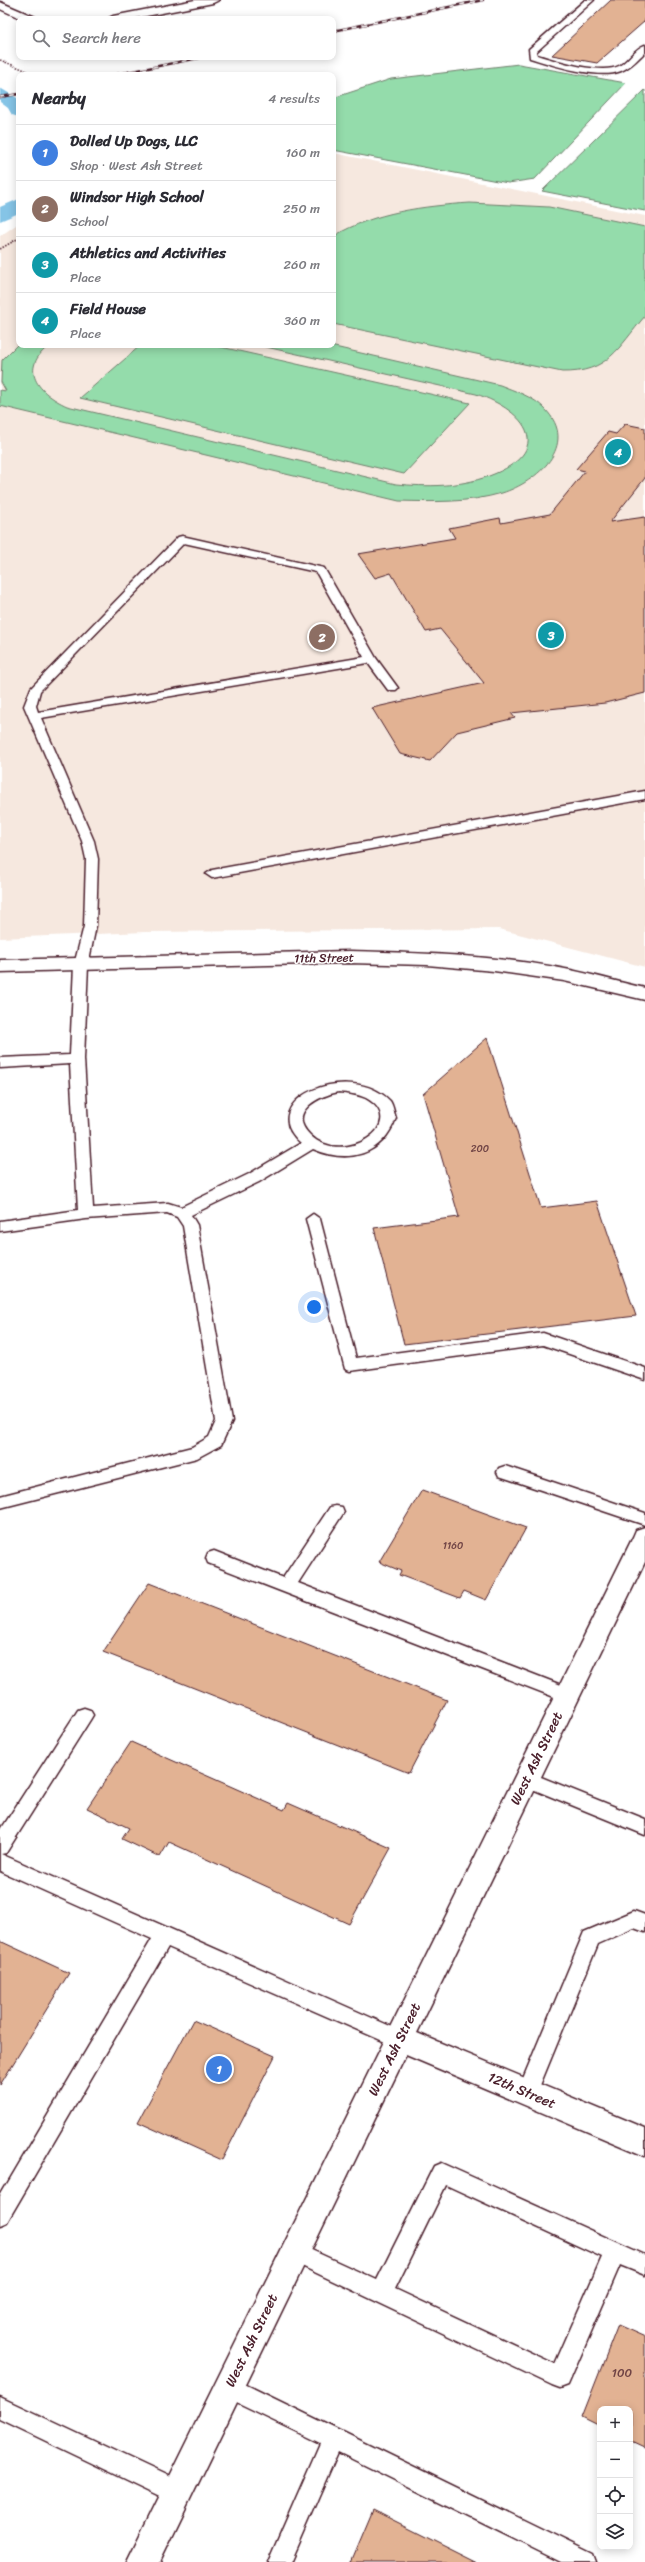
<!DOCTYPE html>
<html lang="en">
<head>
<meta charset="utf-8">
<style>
	:root { --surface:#fff; --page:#f2f2f3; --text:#2b2b33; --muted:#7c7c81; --line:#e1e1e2; --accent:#2563eb }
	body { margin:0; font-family:Sriracha,sans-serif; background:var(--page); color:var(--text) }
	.controls { position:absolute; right:12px; bottom:12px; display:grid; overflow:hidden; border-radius:8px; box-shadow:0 2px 10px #0003 }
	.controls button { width:36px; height:36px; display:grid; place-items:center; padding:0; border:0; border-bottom:1px solid var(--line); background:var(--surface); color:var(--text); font:20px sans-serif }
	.you { position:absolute; left:314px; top:1307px; width:14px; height:14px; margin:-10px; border:3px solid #fff; border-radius:50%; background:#1a73e8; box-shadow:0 0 0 6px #1a73e833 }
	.badge { display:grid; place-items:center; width:26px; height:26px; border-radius:50%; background:var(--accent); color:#fff; font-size:13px; font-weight:700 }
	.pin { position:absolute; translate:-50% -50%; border:2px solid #fff; box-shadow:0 1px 4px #0006 }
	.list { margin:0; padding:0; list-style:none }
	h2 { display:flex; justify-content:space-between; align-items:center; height:52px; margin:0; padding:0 16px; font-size:17px }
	h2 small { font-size:13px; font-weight:400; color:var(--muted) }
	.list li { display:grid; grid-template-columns:26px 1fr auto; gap:12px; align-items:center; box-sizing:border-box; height:56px; padding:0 16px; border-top:1px solid var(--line) }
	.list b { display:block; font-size:15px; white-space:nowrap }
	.list p { margin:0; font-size:13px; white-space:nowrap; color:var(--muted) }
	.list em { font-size:13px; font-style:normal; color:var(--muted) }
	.icon { flex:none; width:22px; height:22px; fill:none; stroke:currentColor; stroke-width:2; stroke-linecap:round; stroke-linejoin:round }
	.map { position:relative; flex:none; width:645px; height:2562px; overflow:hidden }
	.search { position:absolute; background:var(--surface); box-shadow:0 2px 10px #0003; left:16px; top:16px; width:320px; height:44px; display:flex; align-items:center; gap:10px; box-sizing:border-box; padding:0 14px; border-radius:8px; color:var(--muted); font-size:15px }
	.panel { position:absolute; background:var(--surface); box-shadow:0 2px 10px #0003; left:16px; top:72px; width:320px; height:276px; border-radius:8px }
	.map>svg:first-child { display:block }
	.built { fill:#f6e8df }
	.green { fill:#94dcab; stroke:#6f7e6b }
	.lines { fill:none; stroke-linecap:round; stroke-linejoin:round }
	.canal { fill:#85c4e6; fill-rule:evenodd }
	.building { fill:#e2b293; stroke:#4a1f2b }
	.service-casing { stroke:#4a1f2b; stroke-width:3 }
	.minor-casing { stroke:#4a1f2b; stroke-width:3 }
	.tertiary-casing { stroke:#4a1f2b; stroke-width:3 }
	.path { stroke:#4a1f2b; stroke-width:1.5; stroke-dasharray:1.5 1.5; stroke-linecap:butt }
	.service { fill:#fff; fill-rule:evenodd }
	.minor { fill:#fff; fill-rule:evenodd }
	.tertiary { fill:#fff; fill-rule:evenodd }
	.rail-casing { stroke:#4a1f2b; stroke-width:2.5 }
	.rail { stroke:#fff; stroke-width:1.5; stroke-dasharray:5; stroke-linecap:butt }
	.labels { text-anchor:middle; stroke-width:3; stroke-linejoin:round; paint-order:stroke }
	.number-label { font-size:10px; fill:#704445 }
	.street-label { font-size:12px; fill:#4a1f2b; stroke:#fff }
	.near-number-label { font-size:12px; fill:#704445 }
	.near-street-label { font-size:14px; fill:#4a1f2b; stroke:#fff }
</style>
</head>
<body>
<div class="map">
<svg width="645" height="2562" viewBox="0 0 645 2562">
	<rect width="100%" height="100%" fill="#fff"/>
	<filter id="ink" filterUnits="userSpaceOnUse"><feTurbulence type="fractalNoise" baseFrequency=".025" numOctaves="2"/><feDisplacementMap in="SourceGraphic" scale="8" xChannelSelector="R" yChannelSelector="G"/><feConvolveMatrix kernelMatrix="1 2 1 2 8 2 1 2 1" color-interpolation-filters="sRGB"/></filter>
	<g filter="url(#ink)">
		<!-- built -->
		<polygon class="built" points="333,153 645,216 645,967 499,929 145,932 0,938 0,236 19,223 19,345 333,345"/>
		<!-- green -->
		<g class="green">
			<polygon points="519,64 626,83 535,179 508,183 333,150 333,98 391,79"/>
			<polygon points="645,90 645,211 542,191"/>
			<path d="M 470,203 L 549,207 L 645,227 L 645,316 C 618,348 608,373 562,372 L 333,324 L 334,236 C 374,212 424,206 470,203 Z"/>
			<path d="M 19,343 L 19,345 L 50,345 C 18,369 38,393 67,406 L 396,484 C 427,487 459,487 489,476 C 556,451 527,411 476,394 L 257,345 L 326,345 L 500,385 C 515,391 534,397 545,409 C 580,445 537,482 502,493 C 468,503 434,502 399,501 L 0,406 L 0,390 L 6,391 L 1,382 L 2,360 Z"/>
			<polygon points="141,345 212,345 470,403 404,474 80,398"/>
		</g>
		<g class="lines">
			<!-- canal -->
			<g class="canal">
				<polygon points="0,88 19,99 19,117 12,115 8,108 0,102"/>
				<polygon points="19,199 19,213 0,221 0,207"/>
			</g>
		</g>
		<!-- building -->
		<g class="building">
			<polygon points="611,0 645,0 645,21 597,63 552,55"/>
			<polygon points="625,424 645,428 645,478 610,522 645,517 645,693 605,703 511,713 515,718 457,732 430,761 400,754 372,708 484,683 440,629 426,632 391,573 375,578 358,554 455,538 449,528 500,518 501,523 550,514 585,471 576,469 608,432 616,434"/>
			<polygon points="487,1038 541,1208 597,1201 636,1316 404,1344 374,1228 459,1217 423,1094"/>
			<polygon points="422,1490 526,1528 486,1600 464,1591 460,1598 399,1575 401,1571 379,1562"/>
			<polygon points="149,1583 447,1700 409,1773 103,1652"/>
			<polygon points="131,1742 284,1810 288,1803 391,1848 349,1924 169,1842 160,1857 122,1839 129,1828 87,1808"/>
			<polygon points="0,1941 69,1973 0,2085"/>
			<polygon points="193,2020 275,2056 222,2160 138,2122"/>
			<polygon points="618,2325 645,2337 645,2447 630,2440 630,2409 600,2409 600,2426 582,2417"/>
			<polygon points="373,2510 477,2562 351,2562"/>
		</g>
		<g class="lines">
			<defs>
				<g id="service">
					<path d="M 585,0 L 594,0 L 536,52 L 537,55 C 555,61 602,75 619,66 C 628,61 635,48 645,45 L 645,52 C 638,59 631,67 621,71 C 599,80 552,65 530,58 L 529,49 Z"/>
					<path d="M 182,536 L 324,568 L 376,658 L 398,688 L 396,690 L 388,690 L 368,663 L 41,718 L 94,841 L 98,859 L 96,926 L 88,965 L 84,1059 L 93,1208 L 168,1203 L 181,1207 L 249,1174 L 301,1143 C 252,1101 350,1059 390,1101 C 393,1105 394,1113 396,1118 C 382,1156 348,1164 313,1149 L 259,1182 L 191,1215 L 197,1225 L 232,1421 L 221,1445 L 197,1458 L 0,1508 L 0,1496 L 192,1447 L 209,1437 L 216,1421 L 183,1226 L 177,1217 L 167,1213 L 86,1219 L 0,1231 L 0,1221 L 78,1210 L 70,1064 L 0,1068 L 0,1058 L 70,1055 L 74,965 L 84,926 L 86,859 L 82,841 L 24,706 L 31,688 L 178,537 ZM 184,543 L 316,572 L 364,657 L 38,712 L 36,706 L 40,691 ZM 339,1092 C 347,1093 358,1094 366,1098 C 412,1124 343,1168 310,1135 C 286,1112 320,1095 339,1092 Z"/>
					<polygon points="645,791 645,799 212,878 206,874 212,870"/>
					<polygon points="313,1214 320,1219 356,1358 543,1333 645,1368 645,1380 543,1345 350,1371 345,1369 306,1219"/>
					<polygon points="505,1466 645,1513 645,1525 499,1476 497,1472 499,1468"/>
					<polygon points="336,1506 342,1507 344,1512 298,1583 574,1690 577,1695 574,1700 568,1702 562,1700 208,1563 206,1558 208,1553 214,1551 283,1578 330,1507"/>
					<polygon points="84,1708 90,1710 93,1715 90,1720 6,1853 1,1854 406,2033 409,2039 406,2045 399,2048 168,1947 7,2222 0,2225 0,2196 152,1939 0,1871 0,1831 78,1710"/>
					<polygon points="526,1771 645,1819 645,1835 520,1784 517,1779 520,1774"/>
					<polygon points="634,1911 645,1915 645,1932 634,1928 598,1944 534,2100 527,2102 520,2100 517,2093 584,1932"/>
					<path d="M 441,2163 L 645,2255 L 645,2275 L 620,2265 L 568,2385 L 560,2388 L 552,2385 L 287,2259 L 284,2252 L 287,2245 L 294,2242 L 377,2280 L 434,2166 ZM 446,2185 L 602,2257 L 555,2364 L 395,2289 Z"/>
					<polygon points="228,2376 593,2554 596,2562 561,2562 338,2452 290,2562 268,2562 320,2443 220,2395 217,2387 220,2379"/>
					<polygon points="0,2397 185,2484 188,2492 185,2500 177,2503 169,2500 0,2419"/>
				</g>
				<g id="minor">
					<polygon points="195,0 219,0 213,3 131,19 107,19 113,16"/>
					<polygon points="0,2 35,17 37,19 22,19 0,9"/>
					<polygon points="645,1527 645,1562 417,2033 645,2128 645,2156 406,2055 160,2562 127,2562 633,1537 636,1530"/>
				</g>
				<path id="tertiary" d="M 349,951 C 421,953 494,955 565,969 C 592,974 618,982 645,988 L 645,1000 L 564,981 L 494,971 L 427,965 L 349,963 L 0,972 L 0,960 Z"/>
			</defs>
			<!-- service casing -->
			<use href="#service" class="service-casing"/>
			<!-- minor casing -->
			<use href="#minor" class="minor-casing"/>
			<!-- tertiary casing -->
			<use href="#tertiary" class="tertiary-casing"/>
			<!-- path -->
			<g class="path">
				<polyline points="0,60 25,70 30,75"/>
				<polyline points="0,249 19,238"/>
			</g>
			<!-- service -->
			<use href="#service" class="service"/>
			<!-- minor -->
			<use href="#minor" class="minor"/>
			<!-- tertiary -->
			<use href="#tertiary" class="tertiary"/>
			<defs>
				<g id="rail">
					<polyline points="333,31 483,0"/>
					<polyline points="113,75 204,57"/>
					<polyline points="0,97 19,94"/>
				</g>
			</defs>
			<!-- rail casing -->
			<use href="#rail" class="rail-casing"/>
			<!-- rail -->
			<use href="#rail" class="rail"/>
		</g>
	</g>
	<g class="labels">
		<!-- number labels -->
		<g class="number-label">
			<text x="480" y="1152">200</text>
			<text x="453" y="1549">1160</text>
		</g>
		<!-- street labels -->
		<g class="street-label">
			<text transform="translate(324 958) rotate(-1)" y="4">11th Street</text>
		</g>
		<!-- near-number labels -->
		<g class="near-number-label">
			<text x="622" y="2377">100</text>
		</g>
		<!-- near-street labels -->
		<g class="near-street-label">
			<text transform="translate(536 1758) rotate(-64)" y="5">West Ash Street</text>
			<text transform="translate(394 2049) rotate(-64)" y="5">West Ash Street</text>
			<text transform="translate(522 2090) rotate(23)" y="5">12th Street</text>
			<text transform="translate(251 2340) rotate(-64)" y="5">West Ash Street</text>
		</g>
	</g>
</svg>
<div class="controls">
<button>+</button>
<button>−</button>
<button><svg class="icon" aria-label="locate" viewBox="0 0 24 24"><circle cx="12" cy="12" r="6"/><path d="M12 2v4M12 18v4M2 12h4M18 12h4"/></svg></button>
<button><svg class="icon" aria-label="layers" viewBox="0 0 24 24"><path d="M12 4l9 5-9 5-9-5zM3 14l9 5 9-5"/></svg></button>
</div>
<div class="you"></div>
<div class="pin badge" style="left:219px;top:2069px;background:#3f7fe0">1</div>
<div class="pin badge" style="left:322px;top:637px;background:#8d6e63">2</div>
<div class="pin badge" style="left:551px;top:635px;background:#0f9aa8">3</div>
<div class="pin badge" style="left:618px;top:452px;background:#0f9aa8">4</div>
<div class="search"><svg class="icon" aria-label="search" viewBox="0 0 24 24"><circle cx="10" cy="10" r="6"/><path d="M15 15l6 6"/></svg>Search here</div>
<section class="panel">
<h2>Nearby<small>4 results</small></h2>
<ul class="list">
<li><span class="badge" style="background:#3f7fe0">1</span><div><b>Dolled Up Dogs, LLC</b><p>Shop · West Ash Street</p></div><em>160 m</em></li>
<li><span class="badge" style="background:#8d6e63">2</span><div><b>Windsor High School</b><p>School</p></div><em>250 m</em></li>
<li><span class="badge" style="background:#0f9aa8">3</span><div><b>Athletics and Activities</b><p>Place</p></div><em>260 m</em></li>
<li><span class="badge" style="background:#0f9aa8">4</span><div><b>Field House</b><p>Place</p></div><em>360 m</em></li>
</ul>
</section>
</div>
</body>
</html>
